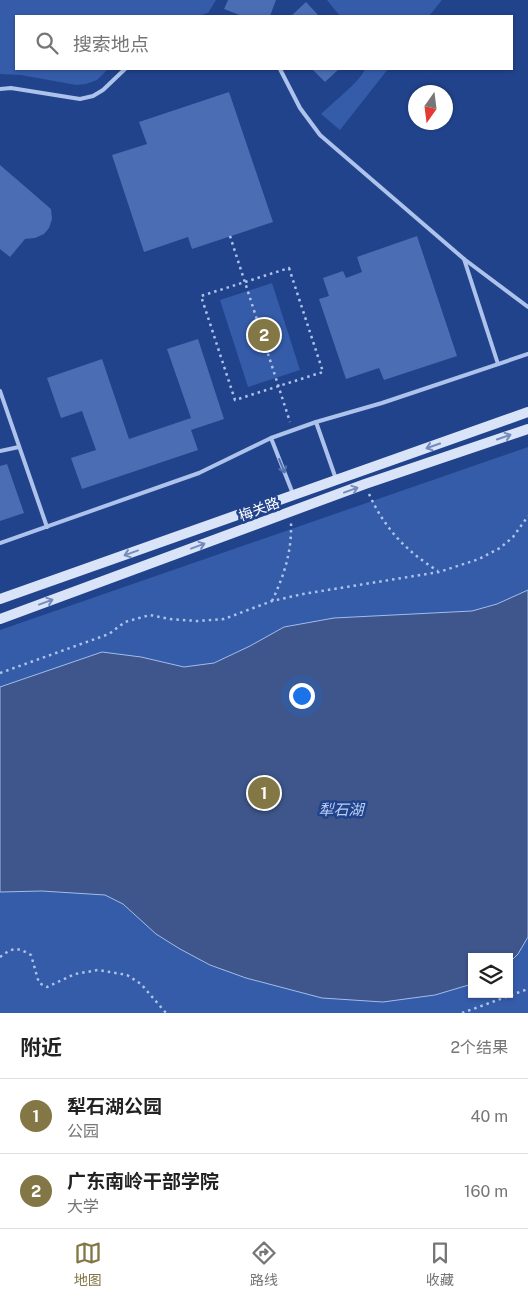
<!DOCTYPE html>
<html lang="zh">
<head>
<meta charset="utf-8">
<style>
	:root { --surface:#fff; --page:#f6f6f6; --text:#222; --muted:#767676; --line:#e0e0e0; --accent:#827745 }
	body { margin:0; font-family:"Public Sans","Noto Sans SC",sans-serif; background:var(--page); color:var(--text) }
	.controls { position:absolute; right:15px; bottom:15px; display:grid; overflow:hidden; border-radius:0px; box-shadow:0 1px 4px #0004 }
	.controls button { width:45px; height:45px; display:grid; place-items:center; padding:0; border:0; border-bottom:1px solid var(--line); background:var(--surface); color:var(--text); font:25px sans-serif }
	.compass { position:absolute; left:408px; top:85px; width:45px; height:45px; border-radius:50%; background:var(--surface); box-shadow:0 1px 4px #0004; rotate:194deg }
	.you { position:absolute; left:301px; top:695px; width:18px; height:18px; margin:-12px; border:4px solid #fff; border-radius:50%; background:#1a73e8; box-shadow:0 0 0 8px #1a73e833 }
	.badge { display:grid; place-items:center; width:32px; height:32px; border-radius:50%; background:var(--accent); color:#fff; font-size:16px; font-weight:700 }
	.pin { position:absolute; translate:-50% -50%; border:2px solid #fff; box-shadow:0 1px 5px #0006 }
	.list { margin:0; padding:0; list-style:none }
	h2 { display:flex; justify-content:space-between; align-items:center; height:65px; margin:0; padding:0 20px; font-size:21px }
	h2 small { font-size:16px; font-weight:400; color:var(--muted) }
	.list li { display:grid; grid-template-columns:32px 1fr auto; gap:15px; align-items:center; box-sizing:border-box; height:75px; padding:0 20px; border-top:1px solid var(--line) }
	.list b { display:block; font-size:19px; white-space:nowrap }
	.list p { margin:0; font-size:16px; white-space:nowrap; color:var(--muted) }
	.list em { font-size:16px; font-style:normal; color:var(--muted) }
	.icon { flex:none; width:28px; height:28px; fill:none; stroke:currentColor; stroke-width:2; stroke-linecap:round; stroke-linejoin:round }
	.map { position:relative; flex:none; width:528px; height:1013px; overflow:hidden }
	.search { position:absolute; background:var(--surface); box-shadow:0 1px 4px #0004; left:15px; right:15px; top:15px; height:55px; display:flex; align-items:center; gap:12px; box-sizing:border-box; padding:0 18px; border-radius:0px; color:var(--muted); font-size:19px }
	.sheet { height:215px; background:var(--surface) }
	nav { display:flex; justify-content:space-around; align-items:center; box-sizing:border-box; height:70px; border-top:1px solid var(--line); background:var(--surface); font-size:14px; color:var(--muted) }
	nav a { display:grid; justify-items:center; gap:2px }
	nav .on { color:var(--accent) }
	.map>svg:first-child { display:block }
	.green { fill:#355ca9; fill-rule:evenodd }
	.water { fill:#3e568b; stroke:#a2bcec }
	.building { fill:#4a6db3 }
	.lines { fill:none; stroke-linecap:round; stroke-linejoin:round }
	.path { stroke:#aec3eb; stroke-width:2.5; stroke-dasharray:2.5 4; stroke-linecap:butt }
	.lane { stroke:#aec3eb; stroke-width:4 }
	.secondary { stroke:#dae4f9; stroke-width:10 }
	.oneway { stroke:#748bbc }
	.oneway2 { stroke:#5270ad }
	.labels { text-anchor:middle; stroke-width:5; stroke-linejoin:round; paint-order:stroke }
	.street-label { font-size:14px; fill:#fff; stroke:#21438b }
	.water-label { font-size:15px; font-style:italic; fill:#bacdf2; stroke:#21438b }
</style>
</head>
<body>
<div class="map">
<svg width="528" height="1013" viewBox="0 0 528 1013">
	<rect width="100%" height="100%" fill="#21438b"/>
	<!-- green -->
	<g class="green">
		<polygon points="0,0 216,0 208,13 198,16 16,16 16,69 108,69 97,80 86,84 76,85 21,75 0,74"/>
		<polygon points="327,0 442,0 429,16 340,16"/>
		<path d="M 365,69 L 388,69 L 340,130 L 321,114 C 331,104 361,81 365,69 Z"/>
		<polygon points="272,283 300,370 248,387 220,300"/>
		<path d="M 528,447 L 528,1013 L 0,1013 L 0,630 ZM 472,957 L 509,957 L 509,994 L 472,994 Z"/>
	</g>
	<!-- water -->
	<polygon class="water" points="528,590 528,937 518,954 509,963 509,957 472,957 472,984 435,995 383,1002 322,998 246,978 210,965 180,949 156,934 123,904 105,895 42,891 0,892 0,687 102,652 141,657 184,667 214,663 250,646 284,627 334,618 472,611 497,604"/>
	<!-- building -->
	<g class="building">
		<polygon points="228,0 276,0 270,16 242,16 224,9"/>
		<polygon points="306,2 319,16 291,16"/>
		<polygon points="312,69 339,69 325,82"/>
		<polygon points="229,92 273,222 192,249 188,237 144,252 112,155 147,144 139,122"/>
		<polygon points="0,165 51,209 52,219 49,228 44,234 35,238 25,239 10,257 0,249"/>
		<polygon points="417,236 457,356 384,380 379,368 346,379 319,299 329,296 323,278 343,271 346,278 362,272 357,257"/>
		<polygon points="198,339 224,419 191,430 198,450 82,489 71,458 96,450 82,411 61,418 47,378 102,359 129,439 191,418 167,349"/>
		<polygon points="7,464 24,513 0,521 0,466"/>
	</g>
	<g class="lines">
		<!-- path -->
		<g class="path">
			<polyline points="230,236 290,422"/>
			<polygon points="289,268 323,372 235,400 201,296"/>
			<path d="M 369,494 C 385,529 406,551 438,571"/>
			<path d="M 272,601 C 284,576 292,551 291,523"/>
			<polyline points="0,673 109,634 125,622 150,615 170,619 197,621 224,619 272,601 303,594 439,572 479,559 500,548 513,537 528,516"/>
			<path d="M 0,957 C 13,947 17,947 31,955 L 39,983 L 47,987 L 75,974 L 98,970 L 127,975 L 141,984 L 166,1013"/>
			<polyline points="462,1013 528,989"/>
		</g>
		<!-- lane -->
		<g class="lane">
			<polyline points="280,69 300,108 320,135 464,259 528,307"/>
			<polyline points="0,89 11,88 80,99 93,96 103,90 125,69"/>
			<polyline points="464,259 498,364"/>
			<polyline points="0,391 47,527"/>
			<polyline points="316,422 336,479"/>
			<polyline points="271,438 293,494"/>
			<polyline points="0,451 19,447"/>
			<polyline points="0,543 199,473 271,438 316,422 382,403 528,354"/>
		</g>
		<!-- secondary -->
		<g class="secondary">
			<polyline points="0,599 528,412"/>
			<polyline points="0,619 365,484 528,429"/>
		</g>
	</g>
	<!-- one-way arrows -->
	<defs><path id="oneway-shaft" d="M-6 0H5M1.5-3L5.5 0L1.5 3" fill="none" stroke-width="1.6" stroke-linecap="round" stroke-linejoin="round" transform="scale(1.25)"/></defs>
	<g class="oneway">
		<use href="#oneway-shaft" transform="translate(504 437) rotate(-19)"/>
		<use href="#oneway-shaft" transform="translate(433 446) rotate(161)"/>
		<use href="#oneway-shaft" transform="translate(351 490) rotate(-20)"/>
		<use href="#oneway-shaft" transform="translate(198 546) rotate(-20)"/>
		<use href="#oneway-shaft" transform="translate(131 553) rotate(160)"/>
		<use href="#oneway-shaft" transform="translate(46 602) rotate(-20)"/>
	</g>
	<use class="oneway2" href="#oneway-shaft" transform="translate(282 466) rotate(68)"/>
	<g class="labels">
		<!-- street labels -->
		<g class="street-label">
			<text transform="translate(259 509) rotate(-20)" y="5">梅关路</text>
		</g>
		<!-- water labels -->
		<g class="water-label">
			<text x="341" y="815">犁石湖</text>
		</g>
	</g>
</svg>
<div class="controls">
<button><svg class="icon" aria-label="layers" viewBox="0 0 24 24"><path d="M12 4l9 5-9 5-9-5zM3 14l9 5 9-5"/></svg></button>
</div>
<svg class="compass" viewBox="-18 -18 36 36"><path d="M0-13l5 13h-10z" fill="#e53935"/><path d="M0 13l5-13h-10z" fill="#767676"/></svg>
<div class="you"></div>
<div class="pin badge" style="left:264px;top:793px">1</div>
<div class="pin badge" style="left:264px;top:335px">2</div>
<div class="search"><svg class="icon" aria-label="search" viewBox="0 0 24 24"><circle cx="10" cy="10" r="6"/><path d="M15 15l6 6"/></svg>搜索地点</div>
</div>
<section class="sheet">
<h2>附近<small>2个结果</small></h2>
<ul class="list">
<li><span class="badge">1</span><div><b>犁石湖公园</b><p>公园</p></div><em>40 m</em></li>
<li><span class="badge">2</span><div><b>广东南岭干部学院</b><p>大学</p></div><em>160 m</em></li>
</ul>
</section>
<nav>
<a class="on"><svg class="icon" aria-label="map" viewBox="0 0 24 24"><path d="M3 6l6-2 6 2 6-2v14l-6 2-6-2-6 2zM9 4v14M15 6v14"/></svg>地图</a>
<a><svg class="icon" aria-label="directions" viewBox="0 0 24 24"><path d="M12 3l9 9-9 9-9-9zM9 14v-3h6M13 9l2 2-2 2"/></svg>路线</a>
<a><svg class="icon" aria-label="saved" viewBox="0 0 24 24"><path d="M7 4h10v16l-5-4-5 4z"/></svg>收藏</a>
</nav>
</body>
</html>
